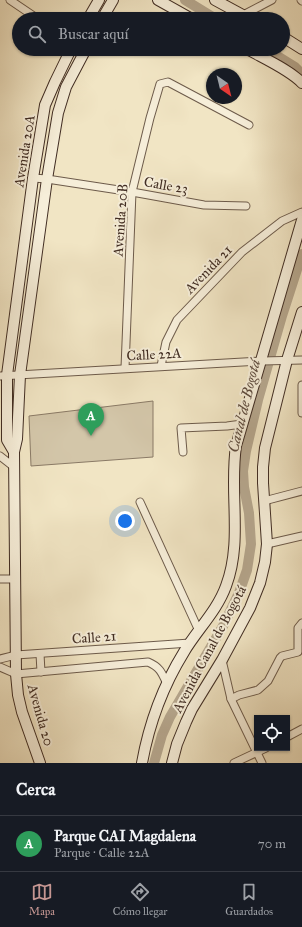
<!DOCTYPE html>
<html lang="es">
<head>
<meta charset="utf-8">
<style>
	:root { --surface:#171b24; --page:#242831; --text:#f1f3f6; --muted:#9ea1a6; --line:#363941; --accent:#c59692 }
	body { margin:0; font-family:"IM FELL Great Primer",serif; background:var(--page); color:var(--text) }
	.controls { position:absolute; right:12px; bottom:12px; display:grid; overflow:hidden; border-radius:0px; box-shadow:0 1px 3px #0004 }
	.controls button { width:36px; height:36px; display:grid; place-items:center; padding:0; border:0; border-bottom:1px solid var(--line); background:var(--surface); color:var(--text); font:20px sans-serif }
	.compass { position:absolute; left:206px; top:68px; width:36px; height:36px; border-radius:50%; background:var(--surface); box-shadow:0 1px 3px #0004; rotate:145deg }
	.you { position:absolute; left:125px; top:521px; width:14px; height:14px; margin:-10px; border:3px solid #fff; border-radius:50%; background:#1a73e8; box-shadow:0 0 0 6px #1a73e833 }
	.badge { display:grid; place-items:center; width:26px; height:26px; border-radius:50%; background:var(--accent); color:#fff; font-size:13px; font-weight:700 }
	.pin { position:absolute; translate:-50% -33px; filter:drop-shadow(0 1px 2px #0008) }
	.pin::after { content:''; position:absolute; top:21px; width:14px; height:12px; background:inherit; clip-path:polygon(0 0,100% 0,50% 100%) }
	.list { margin:0; padding:0; list-style:none }
	h2 { display:flex; justify-content:space-between; align-items:center; height:52px; margin:0; padding:0 16px; font-size:17px }
	h2 small { font-size:13px; font-weight:400; color:var(--muted) }
	.list li { display:grid; grid-template-columns:26px 1fr auto; gap:12px; align-items:center; box-sizing:border-box; height:56px; padding:0 16px; border-top:1px solid var(--line) }
	.list b { display:block; font-size:15px; white-space:nowrap }
	.list p { margin:0; font-size:13px; white-space:nowrap; color:var(--muted) }
	.list em { font-size:13px; font-style:normal; color:var(--muted) }
	.icon { flex:none; width:22px; height:22px; fill:none; stroke:currentColor; stroke-width:2; stroke-linecap:round; stroke-linejoin:round }
	.map { position:relative; flex:none; width:302px; height:763px; overflow:hidden }
	.search { position:absolute; background:var(--surface); box-shadow:0 1px 3px #0004; left:12px; right:12px; top:12px; height:44px; display:flex; align-items:center; gap:10px; box-sizing:border-box; padding:0 14px; border-radius:22px; color:var(--muted); font-size:15px }
	.sheet { height:108px; background:var(--surface) }
	nav { display:flex; justify-content:space-around; align-items:center; box-sizing:border-box; height:56px; border-top:1px solid var(--line); background:var(--surface); font-size:11px; color:var(--muted) }
	nav a { display:grid; justify-items:center; gap:2px }
	nav .on { color:var(--accent) }
	.map>svg:first-child { display:block }
	.green { fill:#d3c6a9; stroke:#8a7a66 }
	.lines { fill:none; stroke-linecap:round; stroke-linejoin:round }
	.canal { stroke:#b5a68d; stroke-width:10 }
	.minor-casing { stroke:#6d5b4b; stroke-width:9 }
	.secondary-casing { stroke:#412d23; stroke-width:12 }
	.minor { stroke:#f6eed9; stroke-width:7 }
	.secondary { stroke:#f6eed9; stroke-width:10 }
	.labels { text-anchor:middle; stroke-width:4; stroke-linejoin:round; paint-order:stroke }
	.street-label { font-size:14px; fill:#412d23; stroke:#f6eed9 }
	.water-label { font-size:15px; font-style:italic; fill:#5e4b3e; stroke:#f6eed9 }
</style>
</head>
<body>
<div class="map">
<svg width="302" height="763" viewBox="0 0 302 763">
	<rect width="100%" height="100%" fill="#f1e5c4"/>
	<filter id="stains"><feTurbulence type="fractalNoise" baseFrequency=".005" numOctaves="4"/><feColorMatrix values="0 0 0 0 .2 0 0 0 0 .09 0 0 0 0 .02 0 0 0 .5 -.17"/></filter>
	<radialGradient id="worn" r=".72"><stop offset=".6" stop-color="#630" stop-opacity="0"/><stop offset="1" stop-color="#630" stop-opacity=".3"/></radialGradient>
	<!-- green -->
	<polygon class="green" points="153,401 153,457 31,466 29,416"/>
	<g class="lines">
		<!-- canal -->
		<g class="canal">
			<polyline points="185,0 216,19"/>
			<polyline points="266,49 295,67 302,74"/>
			<polyline points="154,763 162,735 170,717 223,626 239,593 247,570 251,544 249,513 244,487 243,471 246,451 258,400 282,316 302,254"/>
		</g>
		<defs>
			<g id="minor">
				<polyline points="10,0 38,19"/>
				<polyline points="301,0 302,1"/>
				<polyline points="243,15 272,0"/>
				<polyline points="33,178 47,179 132,192 204,205 246,206"/>
				<polyline points="161,366 166,342 177,320 242,252 282,221 302,212"/>
				<polyline points="125,368 132,192 150,118 160,84 168,82 249,125"/>
				<polyline points="0,376 262,361 302,360"/>
				<polyline points="302,385 302,413"/>
				<polyline points="183,452 181,428 227,426 242,424"/>
				<polyline points="0,456 14,467"/>
				<polyline points="264,501 302,491"/>
				<polyline points="140,502 199,631"/>
				<polyline points="267,544 302,536"/>
				<polyline points="0,579 15,579"/>
				<polyline points="40,654 41,672"/>
				<polyline points="0,659 16,655 190,643"/>
				<polyline points="222,660 231,699 262,763"/>
				<path d="M 0,667 L 16,674 L 148,662 C 160,667 162,673 167,684"/>
				<polyline points="231,699 239,695 258,690 268,681 280,658 282,656 298,652 298,628 302,623"/>
				<polyline points="287,737 302,729"/>
				<polyline points="234,763 266,748"/>
			</g>
			<g id="secondary">
				<polyline points="158,0 192,19"/>
				<polyline points="215,0 250,19"/>
				<polyline points="88,19 99,0"/>
				<polyline points="102,19 113,0"/>
				<polyline points="283,37 302,49"/>
				<path d="M 247,49 C 263,58 290,70 302,83"/>
				<polyline points="14,452 7,440 7,375 33,178 45,105 55,82 71,49"/>
				<polyline points="40,763 22,712 18,695 16,674 14,452 17,439 20,375 47,179 58,113 66,87 86,49"/>
				<path d="M 142,763 C 149,724 163,686 184,652 C 197,630 217,611 226,586 C 243,541 229,493 236,446 L 302,220"/>
				<polyline points="172,763 177,744 186,722 192,709 222,660 250,608 260,583 265,562 267,544 263,483 263,467 265,448 287,360 302,312"/>
			</g>
		</defs>
		<!-- minor casing -->
		<use href="#minor" class="minor-casing"/>
		<!-- secondary casing -->
		<use href="#secondary" class="secondary-casing"/>
		<!-- minor -->
		<use href="#minor" class="minor"/>
		<!-- secondary -->
		<use href="#secondary" class="secondary"/>
	</g>
	<g class="labels">
		<!-- street labels -->
		<g class="street-label">
			<text transform="translate(24 151) rotate(-81)" y="5">Avenida 20A</text>
			<text transform="translate(166 185) rotate(10)" y="5">Calle 23</text>
			<text transform="translate(120 220) rotate(-86)" y="5">Avenida 20B</text>
			<text transform="translate(208 269) rotate(-46)" y="5">Avenida 21</text>
			<text transform="translate(154 354) rotate(-3)" y="5">Calle 22A</text>
			<text transform="translate(94 637) rotate(-4)" y="5">Calle 21</text>
			<text transform="translate(209 649) rotate(-62)" y="5">Avenida Canal de Bogotá</text>
			<text transform="translate(41 715) rotate(74)" y="5">Avenida 20</text>
		</g>
		<!-- water labels -->
		<g class="water-label">
			<text transform="translate(244 406) rotate(-76)" y="5">Canal de Bogotá</text>
		</g>
	</g>
	<rect width="100%" height="100%" filter="url(#stains)"/>
	<rect width="100%" height="100%" fill="url(#worn)"/>
</svg>
<div class="controls">
<button><svg class="icon" aria-label="locate" viewBox="0 0 24 24"><circle cx="12" cy="12" r="6"/><path d="M12 2v4M12 18v4M2 12h4M18 12h4"/></svg></button>
</div>
<svg class="compass" viewBox="-18 -18 36 36"><path d="M0-13l5 13h-10z" fill="#e53935"/><path d="M0 13l5-13h-10z" fill="#9ea1a6"/></svg>
<div class="you"></div>
<div class="pin badge" style="left:91px;top:436px;background:#2e9e5b">A</div>
<div class="search"><svg class="icon" aria-label="search" viewBox="0 0 24 24"><circle cx="10" cy="10" r="6"/><path d="M15 15l6 6"/></svg>Buscar aquí</div>
</div>
<section class="sheet">
<h2>Cerca<small></small></h2>
<ul class="list">
<li><span class="badge" style="background:#2e9e5b">A</span><div><b>Parque CAI Magdalena</b><p>Parque · Calle 22A</p></div><em>70 m</em></li>
</ul>
</section>
<nav>
<a class="on"><svg class="icon" aria-label="map" viewBox="0 0 24 24"><path d="M3 6l6-2 6 2 6-2v14l-6 2-6-2-6 2zM9 4v14M15 6v14"/></svg>Mapa</a>
<a><svg class="icon" aria-label="directions" viewBox="0 0 24 24"><path d="M12 3l9 9-9 9-9-9zM9 14v-3h6M13 9l2 2-2 2"/></svg>Cómo llegar</a>
<a><svg class="icon" aria-label="saved" viewBox="0 0 24 24"><path d="M7 4h10v16l-5-4-5 4z"/></svg>Guardados</a>
</nav>
</body>
</html>
